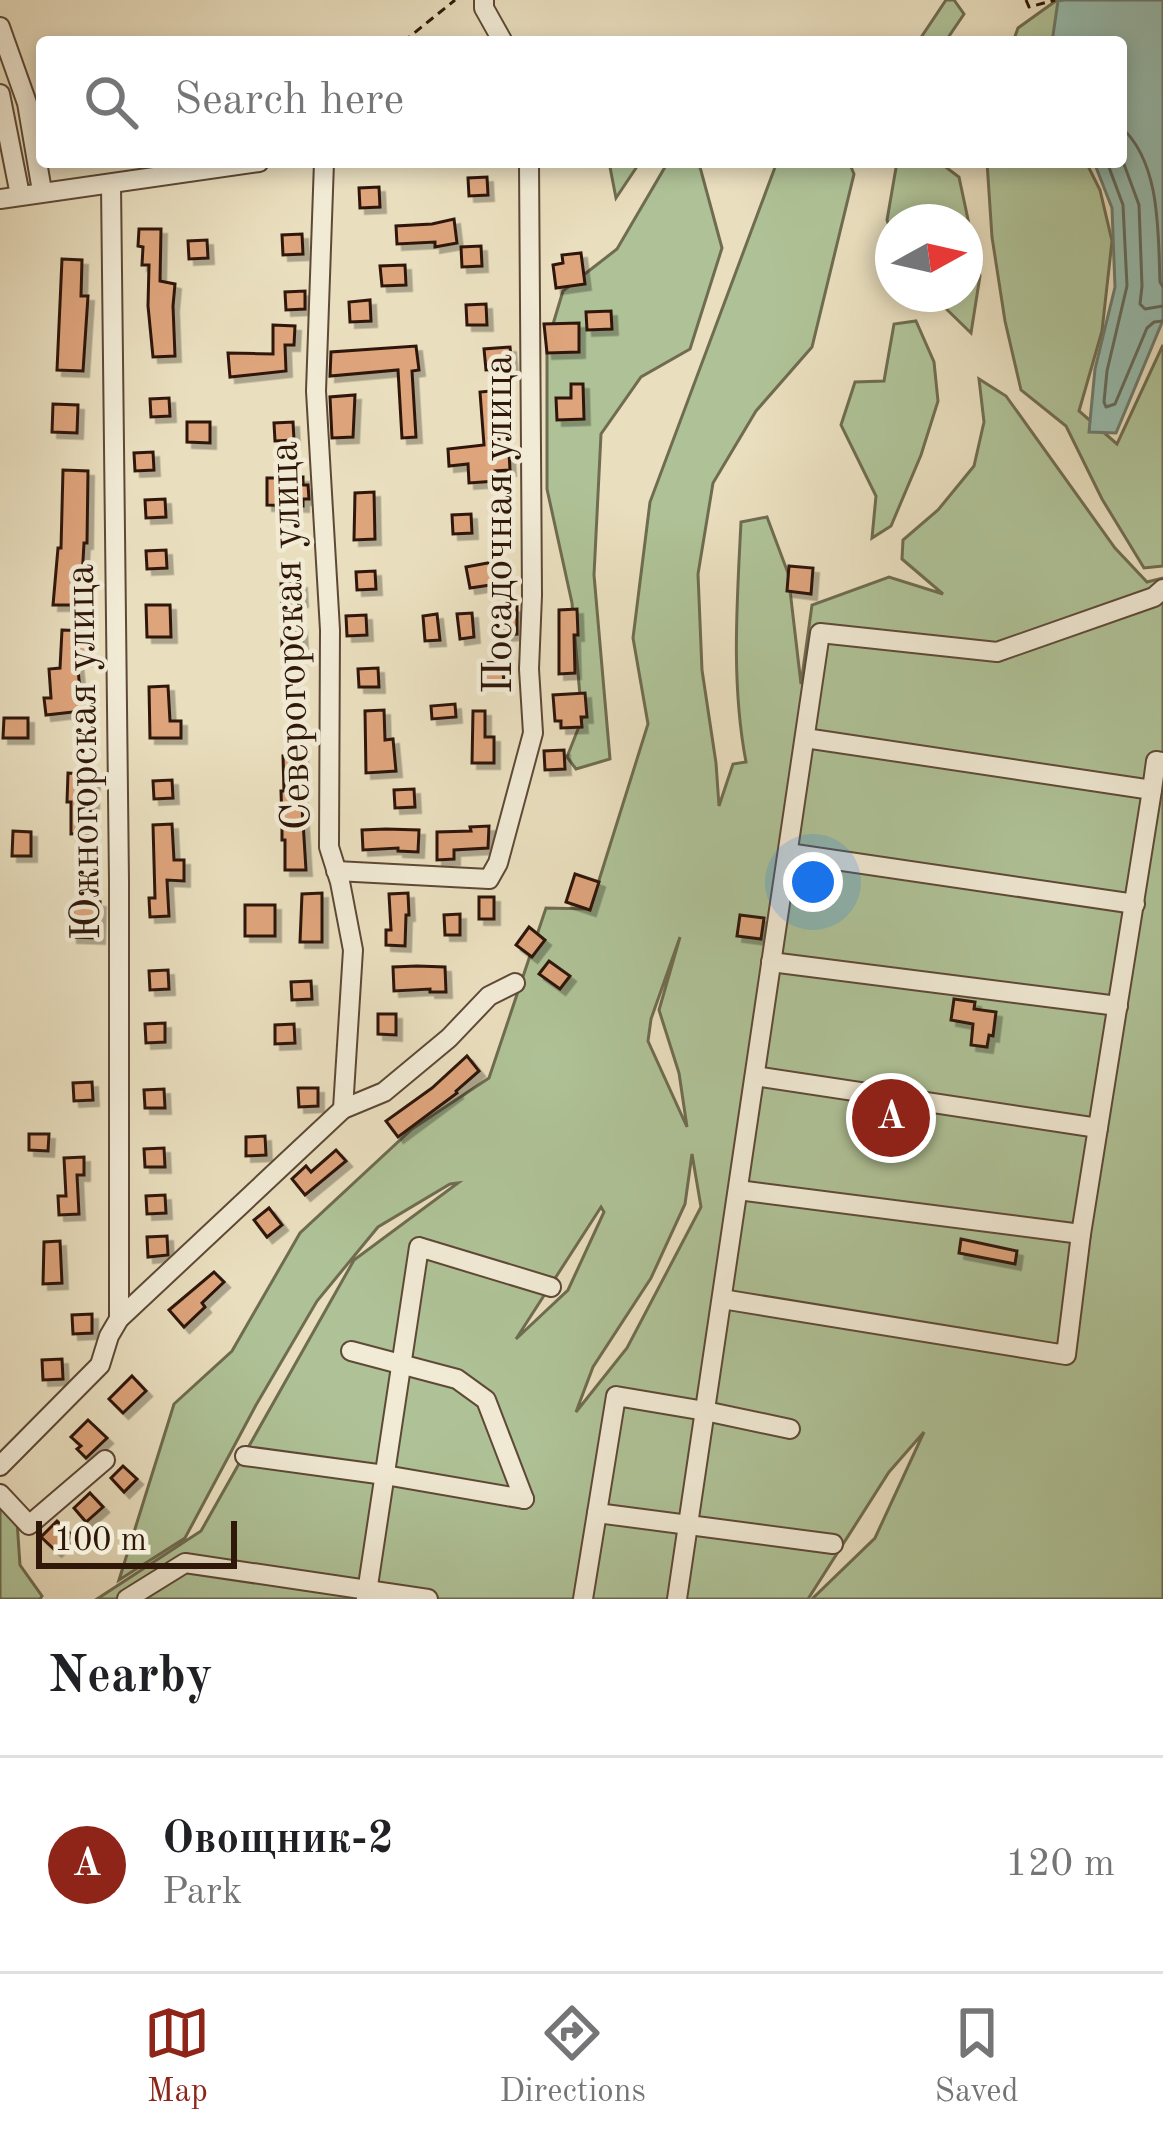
<!DOCTYPE html>
<html lang="en">
<head>
<meta charset="utf-8">
<style>
	:root { --surface:#fff; --page:#f2f2f2; --text:#202124; --muted:#757577; --line:#e0e0e0; --accent:#8f2418 }
	body { margin:0; font-family:"Old Standard TT",serif; background:var(--page); color:var(--text) }
	.compass { position:absolute; left:875px; top:204px; width:108px; height:108px; border-radius:50%; background:var(--surface); box-shadow:0 6px 18px #0003; rotate:82deg }
	.scale { position:absolute; left:36px; bottom:30px; width:201px; box-sizing:border-box; padding-left:12px; border:6px solid #2f1709; border-top:0; font-size:33px; line-height:42px; white-space:nowrap; color:#2f1709; -webkit-text-stroke:9px #f1ead5; paint-order:stroke }
	.you { position:absolute; left:813px; top:882px; width:42px; height:42px; margin:-30px; border:9px solid #fff; border-radius:50%; background:#1a73e8; box-shadow:0 0 0 18px #1a73e833 }
	.badge { display:grid; place-items:center; width:78px; height:78px; border-radius:50%; background:var(--accent); color:#fff; font-size:39px; font-weight:700 }
	.pin { position:absolute; translate:-50% -50%; border:6px solid #fff; box-shadow:0 3px 12px #0006 }
	.list { margin:0; padding:0; list-style:none }
	h2 { display:flex; justify-content:space-between; align-items:center; height:156px; margin:0; padding:0 48px; font-size:51px }
	h2 small { font-size:39px; font-weight:400; color:var(--muted) }
	.list li { display:grid; grid-template-columns:78px 1fr auto; gap:36px; align-items:center; box-sizing:border-box; height:216px; padding:0 48px; border-top:3px solid var(--line) }
	.list b { display:block; font-size:45px; white-space:nowrap }
	.list p { margin:0; font-size:39px; white-space:nowrap; color:var(--muted) }
	.list em { font-size:39px; font-style:normal; color:var(--muted) }
	.icon { flex:none; width:66px; height:66px; fill:none; stroke:currentColor; stroke-width:2; stroke-linecap:round; stroke-linejoin:round }
	.map { position:relative; flex:none; width:1163px; height:1599px; overflow:hidden }
	.search { position:absolute; background:var(--surface); box-shadow:0 6px 18px #0003; left:36px; right:36px; top:36px; height:132px; display:flex; align-items:center; gap:30px; box-sizing:border-box; padding:0 42px; border-radius:12px; color:var(--muted); font-size:45px }
	.sheet { height:372px; background:var(--surface) }
	nav { display:flex; justify-content:space-around; align-items:center; box-sizing:border-box; height:168px; border-top:3px solid var(--line); background:var(--surface); font-size:33px; color:var(--muted) }
	nav a { display:grid; justify-items:center; gap:6px }
	nav .on { color:var(--accent) }
	.map>svg:first-child { display:block }
	.green { fill:#afc297; stroke:#6f6c50; stroke-width:3; fill-rule:evenodd }
	.water { fill:#97bcae; stroke:#6d7a6c; stroke-width:3 }
	.lines { fill:none; stroke-linecap:round; stroke-linejoin:round }
	.shore { stroke:#636a5c; stroke-width:3 }
	.building { fill:#dea47c; stroke:#2f1709; stroke-width:3; filter:url(#shadow) }
	.minor-casing { stroke:#5e4936; stroke-width:22 }
	.path { stroke:#2f1709; stroke-width:3; stroke-dasharray:9 6; stroke-linecap:butt }
	.minor { stroke:#f1ead5; stroke-width:18 }
	.labels { text-anchor:middle; stroke-width:9; stroke-linejoin:round; paint-order:stroke }
	.street-label { font-size:42px; fill:#2f1709; stroke:#f1ead5 }
</style>
</head>
<body>
<div class="map">
<svg width="1163" height="1599" viewBox="0 0 1163 1599">
	<defs>
		<filter id="shadow"><feDropShadow dx="5.5" dy="5.5" stdDeviation="0" flood-color="#0004"/></filter>
	</defs>
	<rect width="100%" height="100%" fill="#e9debe"/>
	<filter id="stains"><feTurbulence type="fractalNoise" baseFrequency=".00167" numOctaves="4"/><feColorMatrix values="0 0 0 0 .2 0 0 0 0 .09 0 0 0 0 .02 0 0 0 .5 -.17"/></filter>
	<radialGradient id="worn" r=".72"><stop offset=".6" stop-color="#630" stop-opacity="0"/><stop offset="1" stop-color="#630" stop-opacity=".3"/></radialGradient>
	<!-- green -->
	<g class="green">
		<polygon points="946,0 954,0 964,14 945,42 918,42"/>
		<polygon points="1057,0 1069,0 1062,42 1013,42 1018,28"/>
		<polygon points="609,162 640,162 616,198"/>
		<polygon points="668,162 700,167 722,248 690,349 641,377 601,434 594,575 610,759 576,769 567,757 582,719 572,603 547,489 547,344 563,291 617,249"/>
		<path d="M 777,162 L 849,162 L 854,174 L 812,347 L 756,411 L 713,483 L 698,574 L 702,670 L 716,763 L 719,806 L 733,764 L 746,762 C 731,683 737,602 741,522 L 767,517 L 788,573 L 801,684 L 812,605 L 889,577 L 943,594 L 902,559 L 903,540 L 938,510 L 974,466 L 984,422 L 979,379 L 1006,396 L 1115,548 L 1147,582 L 1163,578 L 1163,1599 L 812,1599 L 875,1538 L 924,1432 L 889,1472 L 808,1599 L 97,1599 L 201,1531 L 354,1260 L 458,1183 L 450,1184 L 378,1227 L 317,1301 L 256,1405 L 185,1538 L 119,1580 L 174,1404 L 232,1351 L 300,1233 L 412,1129 L 489,1078 L 546,908 L 590,909 L 648,724 L 633,638 L 650,502 ZM 680,937 L 659,1010 L 679,1073 L 687,1127 L 648,1041 L 651,1019 ZM 692,1154 L 701,1207 L 627,1348 L 576,1412 L 593,1367 L 651,1278 L 685,1204 ZM 601,1207 L 604,1212 L 568,1290 L 516,1339 Z"/>
		<polygon points="897,162 939,162 959,177 980,276 971,333 931,294 965,294 965,222 893,222 893,237 887,220"/>
		<polygon points="987,162 1086,162 1100,190 1112,241 1102,331 1079,411 1117,444 1163,345 1163,566 1144,568 1102,499 1066,426 1021,390 1005,321 992,237"/>
		<polygon points="916,321 934,362 938,401 921,455 891,526 872,538 876,496 841,425 855,382 884,381 894,324"/>
		<polygon points="0,1506 17,1521 20,1565 42,1596 40,1599 0,1599"/>
	</g>
	<!-- water -->
	<polygon class="water" points="1064,0 1163,0 1163,320 1116,433 1089,432 1095,369 1115,287 1112,208 1094,162 1121,162 1121,42 1052,42 1058,1"/>
	<g class="lines">
		<!-- shore -->
		<g class="shore">
			<path d="M 1121,127 C 1161,163 1158,233 1160,282 L 1163,287"/>
			<polyline points="1121,156 1139,205 1142,286 1140,304 1145,309 1163,306"/>
			<polyline points="1107,162 1123,205 1127,286 1107,371 1104,402 1106,407 1115,404 1147,328 1154,322 1163,321"/>
		</g>
	</g>
	<!-- building -->
	<g class="building">
		<polygon points="487,177 488,195 469,196 468,178"/>
		<polygon points="379,187 380,207 360,208 359,188"/>
		<polygon points="454,219 457,243 435,247 435,242 397,244 396,226 432,224"/>
		<polygon points="139,229 161,229 160,281 175,284 173,306 175,356 153,357 148,306 149,265 142,265 143,247 138,246"/>
		<polygon points="302,234 303,254 283,255 282,235"/>
		<polygon points="207,240 208,258 189,259 188,241"/>
		<polygon points="481,246 482,266 462,267 461,247"/>
		<polygon points="581,253 585,284 556,288 553,265 563,263 562,255"/>
		<polygon points="62,259 82,260 81,296 88,296 83,371 57,370"/>
		<polygon points="405,265 406,285 382,286 380,266"/>
		<polygon points="305,291 305,309 286,310 285,292"/>
		<polygon points="370,300 371,321 350,322 349,302"/>
		<polygon points="486,304 487,325 467,325 466,305"/>
		<polygon points="611,311 612,329 587,330 586,312"/>
		<polygon points="579,323 579,352 547,353 544,324"/>
		<polygon points="273,325 295,326 294,345 285,345 286,371 230,377 228,353 273,354"/>
		<polygon points="416,346 419,370 412,371 416,437 402,438 398,370 330,376 331,352"/>
		<polygon points="510,347 512,368 486,370 484,349"/>
		<polygon points="571,384 583,384 584,419 557,420 556,398 571,398"/>
		<polygon points="502,390 505,430 498,431 500,453 509,452 510,470 495,471 496,481 469,483 468,464 449,466 448,449 484,445 480,392"/>
		<polygon points="355,395 353,437 332,438 330,397"/>
		<polygon points="169,398 170,416 151,417 150,399"/>
		<polygon points="53,404 78,405 77,433 52,432"/>
		<polygon points="187,422 210,422 210,443 187,442"/>
		<polygon points="293,422 294,440 275,441 274,423"/>
		<polygon points="153,452 154,470 135,471 134,453"/>
		<polygon points="63,470 88,471 87,543 84,543 82,578 77,578 76,605 53,605 58,548 61,548"/>
		<polygon points="278,472 296,472 296,477 303,477 303,485 308,485 309,499 303,499 303,506 267,505 267,478 278,478"/>
		<polygon points="374,492 375,539 354,540 355,493"/>
		<polygon points="165,499 166,517 146,518 145,500"/>
		<polygon points="471,514 472,533 453,534 452,515"/>
		<polygon points="166,550 167,568 147,569 146,551"/>
		<polygon points="493,562 497,584 470,588 466,567"/>
		<polygon points="789,566 813,568 811,594 787,591"/>
		<polygon points="375,571 376,589 357,590 356,572"/>
		<polygon points="301,583 302,601 282,602 281,584"/>
		<polygon points="146,605 170,605 171,637 147,637"/>
		<polygon points="517,607 517,634 501,635 498,609"/>
		<polygon points="577,609 578,635 574,635 575,673 559,674 559,610"/>
		<polygon points="472,613 474,637 460,639 457,614"/>
		<polygon points="437,614 440,640 425,641 423,616"/>
		<polygon points="366,615 367,635 347,636 346,616"/>
		<polygon points="301,626 302,645 282,646 282,627"/>
		<polygon points="62,630 87,631 86,660 77,659 82,711 46,715 44,698 51,698 49,669 60,668"/>
		<polygon points="502,662 504,682 484,684 482,663"/>
		<polygon points="378,668 379,687 359,687 358,669"/>
		<polygon points="168,686 170,721 181,721 181,738 150,738 149,687"/>
		<polygon points="585,693 587,717 581,717 582,727 561,728 561,721 555,721 553,695"/>
		<polygon points="455,704 456,717 432,719 431,706"/>
		<polygon points="384,710 385,740 393,739 396,771 366,773 365,711"/>
		<polygon points="473,711 485,711 485,737 494,737 494,763 472,763"/>
		<polygon points="4,718 28,718 28,738 3,738"/>
		<polygon points="564,750 565,769 545,770 544,751"/>
		<polygon points="302,755 303,773 300,773 306,870 285,870 285,840 282,840 282,821 281,791 284,791 283,756"/>
		<polygon points="68,773 94,775 93,803 90,803 91,833 71,834 71,802 67,802"/>
		<polygon points="172,780 173,798 154,799 153,781"/>
		<polygon points="414,789 415,807 395,808 394,790"/>
		<polygon points="172,824 174,860 184,860 184,881 167,880 169,916 150,917 149,898 155,898 153,825"/>
		<polygon points="489,826 488,848 454,850 454,859 437,860 437,832 471,831 470,827"/>
		<polygon points="386,829 419,830 418,852 398,851 398,848 363,850 362,830"/>
		<polygon points="13,831 31,832 31,856 12,856"/>
		<polygon points="575,874 599,882 590,910 566,902"/>
		<polygon points="322,893 322,942 300,942 302,894"/>
		<polygon points="408,893 409,915 406,915 405,946 386,945 386,930 391,930 389,894"/>
		<rect x="479" y="897" width="15" height="22"/>
		<polygon points="73,901 100,902 99,938 72,937"/>
		<rect x="245" y="905" width="30" height="31"/>
		<polygon points="460,914 460,935 445,935 444,915"/>
		<polygon points="740,915 764,918 761,939 737,936"/>
		<polygon points="529,927 545,940 532,957 516,945"/>
		<polygon points="549,961 570,976 560,989 539,974"/>
		<polygon points="417,966 445,967 446,992 430,992 430,989 394,991 393,967"/>
		<polygon points="168,970 169,989 150,990 149,971"/>
		<polygon points="311,981 312,999 292,1000 291,982"/>
		<polygon points="954,999 975,1002 974,1009 996,1012 993,1036 989,1035 987,1047 971,1045 973,1024 951,1020"/>
		<polygon points="378,1014 396,1014 396,1035 378,1034"/>
		<polygon points="165,1023 165,1042 146,1043 145,1024"/>
		<polygon points="294,1024 295,1043 275,1044 275,1025"/>
		<polygon points="467,1056 479,1071 456,1091 457,1093 398,1137 386,1121 432,1088"/>
		<polygon points="92,1082 93,1100 74,1101 73,1083"/>
		<polygon points="298,1088 318,1088 318,1106 299,1107"/>
		<polygon points="164,1089 165,1108 145,1108 144,1090"/>
		<polygon points="29,1134 49,1134 48,1151 29,1150"/>
		<polygon points="265,1136 266,1155 246,1156 246,1137"/>
		<polygon points="164,1148 165,1167 145,1167 144,1149"/>
		<polygon points="336,1150 346,1161 305,1195 292,1179 306,1166 311,1172"/>
		<polygon points="84,1157 84,1175 77,1175 79,1214 59,1215 58,1196 66,1196 64,1158"/>
		<polygon points="165,1195 166,1213 147,1214 146,1196"/>
		<polygon points="269,1208 282,1225 267,1237 254,1220"/>
		<polygon points="167,1236 168,1255 148,1257 147,1237"/>
		<polygon points="961,1239 1017,1251 1015,1264 959,1253"/>
		<polygon points="60,1241 62,1283 43,1284 44,1242"/>
		<polygon points="214,1272 224,1282 202,1303 205,1307 184,1327 169,1310"/>
		<polygon points="92,1314 92,1333 73,1334 72,1315"/>
		<polygon points="62,1359 63,1379 43,1380 42,1360"/>
		<polygon points="132,1376 146,1391 123,1413 109,1399"/>
		<polygon points="88,1420 107,1438 86,1458 77,1449 81,1446 71,1437"/>
		<polygon points="123,1466 137,1479 124,1492 111,1478"/>
		<polygon points="90,1493 103,1507 86,1522 74,1508"/>
		<polygon points="57,1521 72,1535 56,1551 41,1537"/>
	</g>
	<g class="lines">
		<defs>
			<g id="minor">
				<polyline points="484,0 484,8 503,42"/>
				<polyline points="0,27 27,103 42,191"/>
				<polyline points="0,94 20,195"/>
				<polyline points="324,162 316,391 330,630 329,847 340,882 353,950 343,1109"/>
				<polyline points="111,185 119,881 119,1319"/>
				<polyline points="0,199 259,162"/>
				<polyline points="805,738 1152,790"/>
				<polyline points="788,853 1135,904"/>
				<polyline points="336,871 489,879 498,863 533,733 529,669 532,595 529,162"/>
				<polyline points="771,962 1118,1006"/>
				<polyline points="755,1076 1098,1128"/>
				<polyline points="738,1190 1081,1234"/>
				<polyline points="722,1299 1066,1355 1081,1234 1152,790 1156,761 1163,762"/>
				<polyline points="351,1351 457,1379 486,1400 524,1499"/>
				<polyline points="245,1456 385,1475 524,1499"/>
				<polyline points="0,1466 100,1365 109,1336 119,1319 343,1109 384,1092 449,1038 489,996 515,983"/>
				<polyline points="0,1494 29,1525 105,1460"/>
				<polyline points="597,1513 833,1544"/>
				<polyline points="127,1599 185,1563 428,1599"/>
				<polyline points="366,1599 419,1247 551,1287"/>
				<polyline points="583,1599 616,1396 705,1411 790,1429"/>
				<polyline points="677,1599 820,633 997,652 1154,597 1163,589"/>
			</g>
		</defs>
		<!-- minor casing -->
		<use href="#minor" class="minor-casing"/>
		<!-- path -->
		<g class="path">
			<polyline points="1026,0 1029,7 1055,0"/>
			<polyline points="403,42 455,0"/>
		</g>
		<!-- minor -->
		<use href="#minor" class="minor"/>
	</g>
	<g class="labels">
		<!-- street labels -->
		<g class="street-label">
			<text transform="translate(496 524) rotate(-90)" y="15">Посадочная улица</text>
			<text transform="translate(288 636) rotate(-92)" y="15">Северогорская улица</text>
			<text transform="translate(81 752) rotate(-91)" y="15">Южногорская улица</text>
		</g>
	</g>
	<rect width="100%" height="100%" filter="url(#stains)"/>
	<rect width="100%" height="100%" fill="url(#worn)"/>
</svg>
<svg class="compass" viewBox="-18 -18 36 36"><path d="M0-13l5 13h-10z" fill="#e53935"/><path d="M0 13l5-13h-10z" fill="#757577"/></svg>
<div class="scale">100 m</div>
<div class="you"></div>
<div class="pin badge" style="left:891px;top:1118px">A</div>
<div class="search"><svg class="icon" aria-label="search" viewBox="0 0 24 24"><circle cx="10" cy="10" r="6"/><path d="M15 15l6 6"/></svg>Search here</div>
</div>
<section class="sheet">
<h2>Nearby<small></small></h2>
<ul class="list">
<li><span class="badge">A</span><div><b>Овощник-2</b><p>Park</p></div><em>120 m</em></li>
</ul>
</section>
<nav>
<a class="on"><svg class="icon" aria-label="map" viewBox="0 0 24 24"><path d="M3 6l6-2 6 2 6-2v14l-6 2-6-2-6 2zM9 4v14M15 6v14"/></svg>Map</a>
<a><svg class="icon" aria-label="directions" viewBox="0 0 24 24"><path d="M12 3l9 9-9 9-9-9zM9 14v-3h6M13 9l2 2-2 2"/></svg>Directions</a>
<a><svg class="icon" aria-label="saved" viewBox="0 0 24 24"><path d="M7 4h10v16l-5-4-5 4z"/></svg>Saved</a>
</nav>
</body>
</html>
